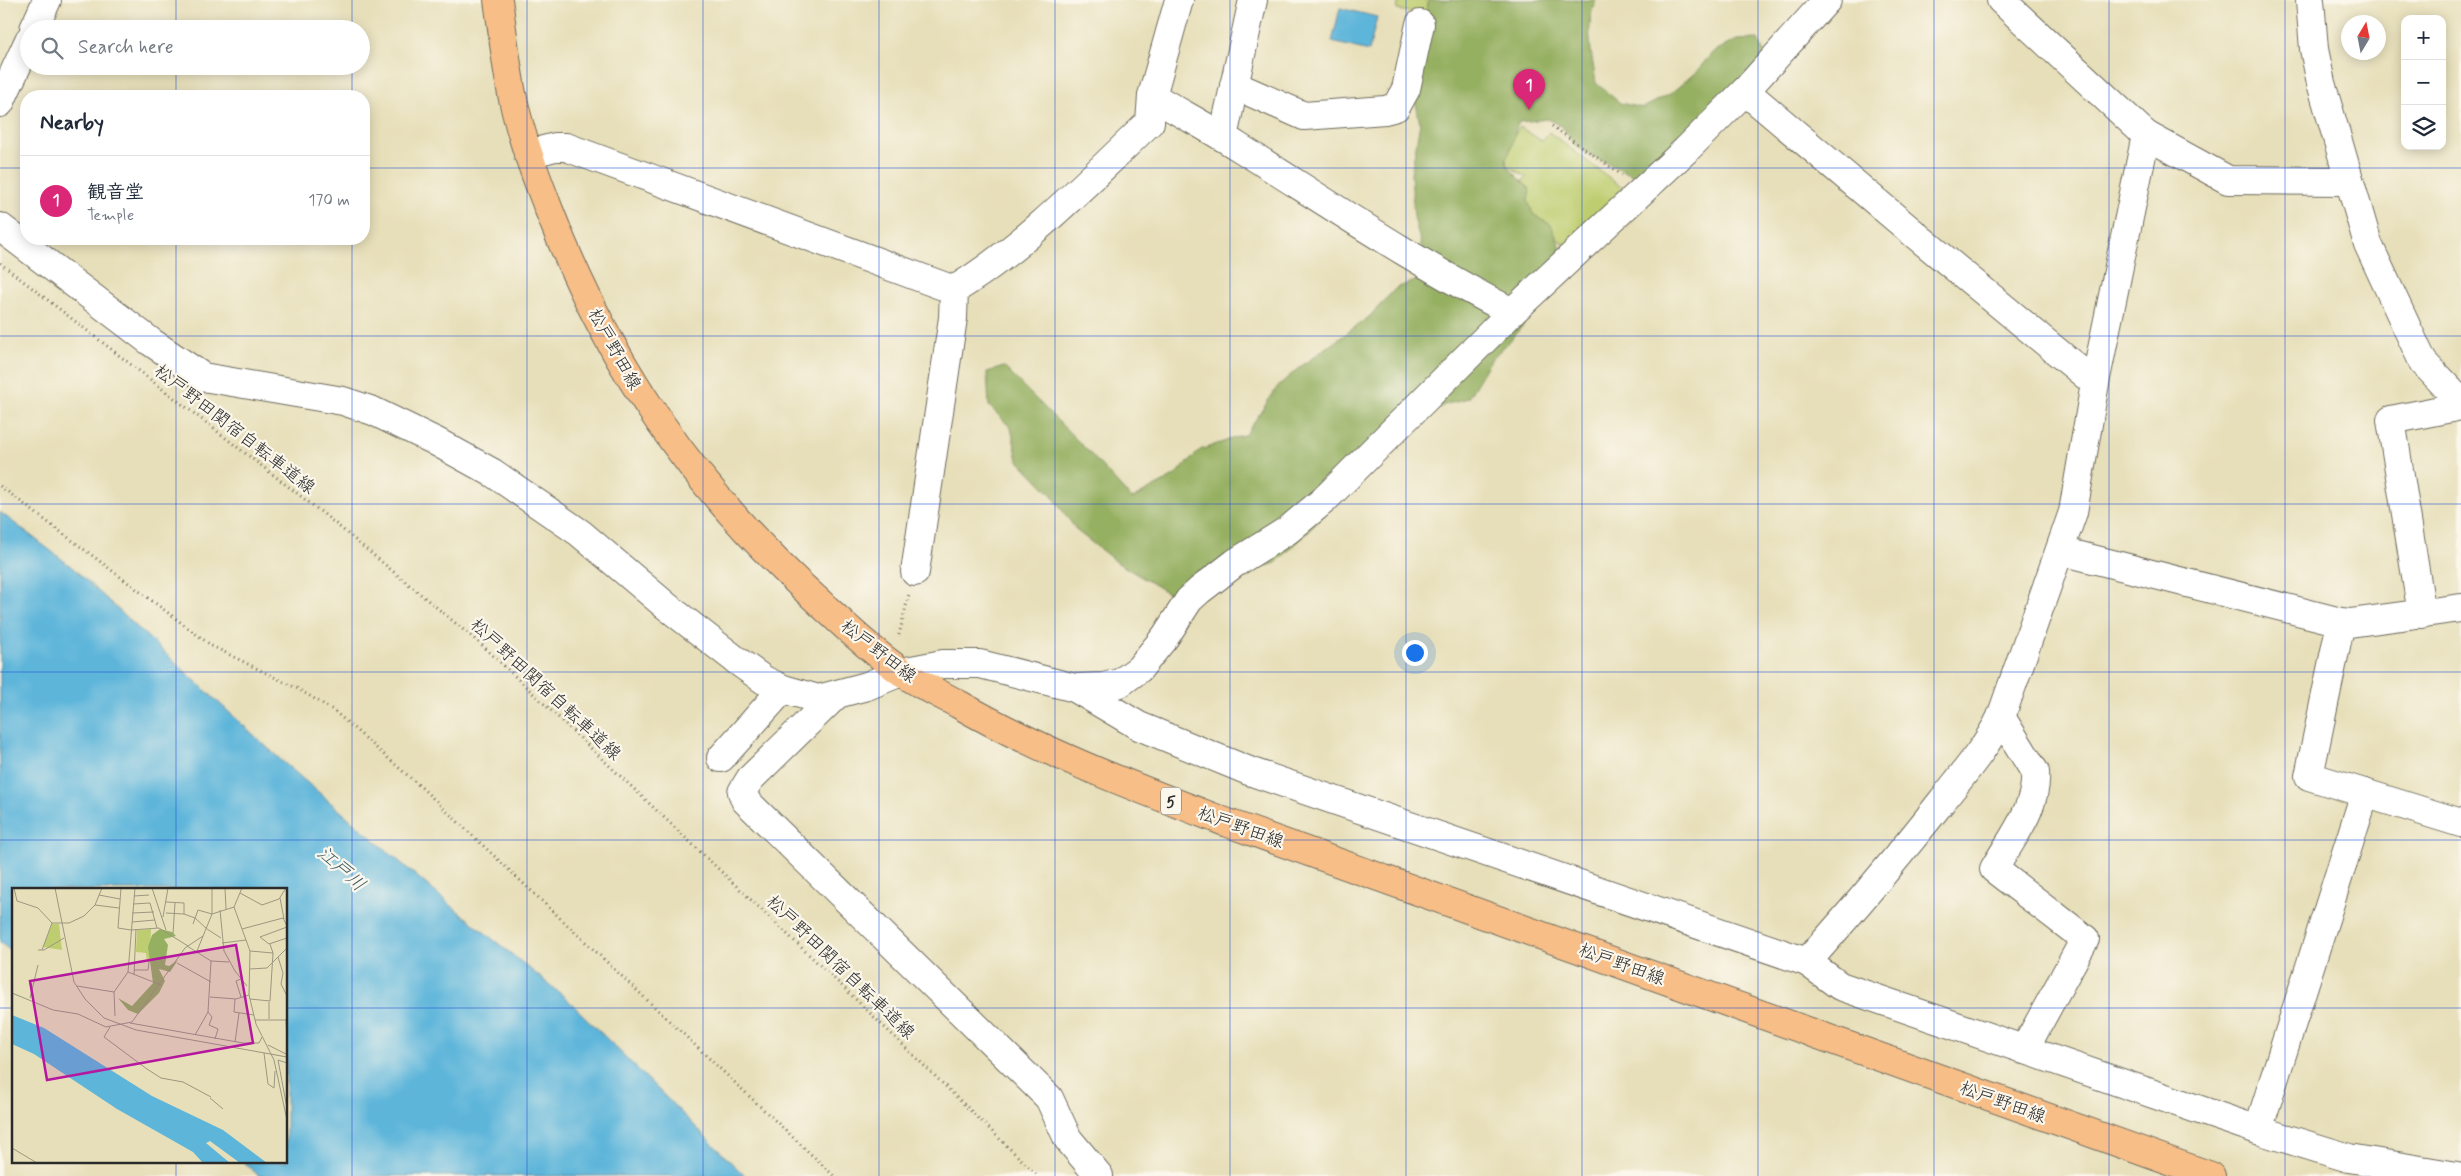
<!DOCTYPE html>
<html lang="en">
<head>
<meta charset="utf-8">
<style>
	:root { --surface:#fff; --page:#f2f2f3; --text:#1f2937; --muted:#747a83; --line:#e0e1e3; --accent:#db2777 }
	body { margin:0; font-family:Mynerve,"Klee One",sans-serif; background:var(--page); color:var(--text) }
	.controls { position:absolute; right:15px; top:15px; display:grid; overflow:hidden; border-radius:10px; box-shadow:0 2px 12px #0003 }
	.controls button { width:45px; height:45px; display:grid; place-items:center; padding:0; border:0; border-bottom:1px solid var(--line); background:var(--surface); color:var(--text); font:25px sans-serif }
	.compass { position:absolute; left:2341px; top:15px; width:45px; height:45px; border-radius:50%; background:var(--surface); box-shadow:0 2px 12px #0003; rotate:10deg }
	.you { position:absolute; left:1414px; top:652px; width:18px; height:18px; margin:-12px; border:4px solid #fff; border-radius:50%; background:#1a73e8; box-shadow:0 0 0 8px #1a73e833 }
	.badge { display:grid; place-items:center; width:32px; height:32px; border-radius:50%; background:var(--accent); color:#fff; font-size:16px; font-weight:700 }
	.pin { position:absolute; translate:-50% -41px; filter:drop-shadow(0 1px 2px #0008) }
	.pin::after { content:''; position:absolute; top:26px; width:18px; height:15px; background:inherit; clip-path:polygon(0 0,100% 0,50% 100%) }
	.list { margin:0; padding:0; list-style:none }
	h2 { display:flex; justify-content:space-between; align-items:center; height:65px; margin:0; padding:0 20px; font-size:21px }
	h2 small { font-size:16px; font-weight:400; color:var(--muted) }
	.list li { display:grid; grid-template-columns:32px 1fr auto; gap:15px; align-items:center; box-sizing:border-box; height:90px; padding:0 20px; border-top:1px solid var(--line) }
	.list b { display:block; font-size:19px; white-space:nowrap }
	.list p { margin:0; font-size:16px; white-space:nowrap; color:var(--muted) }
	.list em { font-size:16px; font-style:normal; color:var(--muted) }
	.icon { flex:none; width:28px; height:28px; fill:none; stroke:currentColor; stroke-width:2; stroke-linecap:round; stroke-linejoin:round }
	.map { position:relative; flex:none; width:2461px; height:1176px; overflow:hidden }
	.search { position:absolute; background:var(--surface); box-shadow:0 2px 12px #0003; left:20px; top:20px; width:350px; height:55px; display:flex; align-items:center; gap:12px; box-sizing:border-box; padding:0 18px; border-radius:28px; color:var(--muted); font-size:19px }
	.panel { position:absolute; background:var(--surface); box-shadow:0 2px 12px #0003; left:20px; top:90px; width:350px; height:155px; border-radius:20px }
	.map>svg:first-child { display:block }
	.green { fill:#becd70; stroke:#747c4e }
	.forest { fill:#96b062; stroke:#606e46 }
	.water { fill:#5db5da; stroke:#447082 }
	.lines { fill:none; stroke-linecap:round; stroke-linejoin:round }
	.minor-casing { stroke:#6d6a5d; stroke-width:30 }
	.major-casing { stroke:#6d6a5d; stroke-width:30 }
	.path { stroke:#6d6a5d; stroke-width:3; stroke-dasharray:1 4; stroke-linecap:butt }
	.minor { stroke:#fff; stroke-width:28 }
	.major { stroke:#f7be87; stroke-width:28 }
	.grid { fill:none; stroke:#1d4ed8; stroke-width:1; stroke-opacity:0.55 }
	.labels { text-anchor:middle; stroke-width:4.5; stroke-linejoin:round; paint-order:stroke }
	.shield { fill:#fbf7ec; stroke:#696865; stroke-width:1 }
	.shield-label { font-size:16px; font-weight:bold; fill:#2b2b2b }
	.street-label { font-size:18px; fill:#2b2b2b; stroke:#fbf7ec }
	.water-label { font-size:19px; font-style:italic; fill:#3c5b68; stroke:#fbf7ec }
	.inset-road { fill:none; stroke:#9c9780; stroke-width:1 }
	.view { fill:#b5179e; fill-opacity:0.15; stroke:#b5179e; stroke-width:2.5 }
	.inset-edge { fill:none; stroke:#2b2b2b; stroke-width:2.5 }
</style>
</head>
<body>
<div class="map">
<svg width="2461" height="1176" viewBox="0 0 2461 1176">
	<rect width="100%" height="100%" fill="#fbf7ec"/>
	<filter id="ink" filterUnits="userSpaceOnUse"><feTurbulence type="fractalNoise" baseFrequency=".02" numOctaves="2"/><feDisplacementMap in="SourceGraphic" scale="10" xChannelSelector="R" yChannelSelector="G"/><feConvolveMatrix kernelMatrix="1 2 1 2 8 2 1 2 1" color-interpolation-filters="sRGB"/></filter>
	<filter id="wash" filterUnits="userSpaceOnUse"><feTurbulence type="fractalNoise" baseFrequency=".0096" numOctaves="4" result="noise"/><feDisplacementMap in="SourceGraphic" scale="20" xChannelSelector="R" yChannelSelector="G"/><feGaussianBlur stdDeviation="1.12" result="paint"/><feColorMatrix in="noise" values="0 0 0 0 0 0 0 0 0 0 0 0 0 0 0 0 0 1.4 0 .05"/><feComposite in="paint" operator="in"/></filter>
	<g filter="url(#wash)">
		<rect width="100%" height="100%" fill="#e7dfb9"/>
		<!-- green -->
		<g class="green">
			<polygon points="1399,0 1429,0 1427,15 1397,10"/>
			<polygon points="1520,127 1542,141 1549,132 1624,189 1567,246 1510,201 1526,177 1498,160"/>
		</g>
		<!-- forest -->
		<path class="forest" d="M 1429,0 L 1596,0 C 1584,26 1592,55 1596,83 L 1620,103 L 1643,108 L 1670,94 L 1696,72 L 1713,52 L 1737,40 L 1758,39 L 1766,57 L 1643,180 L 1588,154 L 1574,144 L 1562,126 L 1548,119 L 1519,122 C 1513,133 1514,148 1506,158 L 1507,166 L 1530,189 L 1528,201 L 1533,214 L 1551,225 L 1561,248 L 1547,297 L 1508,343 L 1492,358 L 1468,398 L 1444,405 L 1419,421 L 1410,435 L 1380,466 L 1336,504 L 1276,563 L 1237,576 L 1188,605 L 1118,563 L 1077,531 L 1051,494 L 1018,460 L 1011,428 L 989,406 L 987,372 L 1004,367 L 1086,449 L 1132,499 L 1174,476 L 1200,450 L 1246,434 L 1278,386 L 1300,367 L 1369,317 L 1396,288 L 1429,276 L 1414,217 L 1411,174 L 1420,123 L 1413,90 L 1428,42 L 1427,8 Z"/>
		<!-- water -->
		<g class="water">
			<polygon points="1340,8 1377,17 1369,51 1332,42"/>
			<polygon points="0,512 72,567 282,761 448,903 566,998 745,1176 259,1176 244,1162 286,1162 286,890 14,890 14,954 0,942"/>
		</g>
	</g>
	<g filter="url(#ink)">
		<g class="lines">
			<defs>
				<g id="minor">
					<path d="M 1179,0 L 1152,96 C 1180,113 1209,128 1237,146 C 1328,203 1416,263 1512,312"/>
					<polyline points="2001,0 2146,135 2228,180 2349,181"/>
					<polyline points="2310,0 2314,49 2321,83 2368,244 2423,362 2461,402"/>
					<polyline points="34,29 47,0"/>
					<polyline points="1234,85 1304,116 1385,110 1396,107 1406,89 1420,24"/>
					<polyline points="1745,91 1918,237 2095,383"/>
					<polyline points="0,103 29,40"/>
					<polyline points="1223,137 1253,0"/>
					<polyline points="528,154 555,147 566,147 954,290"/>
					<polyline points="0,227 151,342 203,377 343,401 373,411 435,441 493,473 580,533 665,605 736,660 764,680 783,689 818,699 867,686 901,672 943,664 980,664 1075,688 1103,687 1120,683 1139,669 1165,637 1189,600 1200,590 1235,563 1288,530 1324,500 1512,312 1686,150 1745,91 1827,0"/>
					<path d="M 954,290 C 1027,245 1088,181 1150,122 L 1152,96"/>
					<polyline points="2061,551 2341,622 2350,623 2461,608"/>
					<polyline points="915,572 953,318 954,290"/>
					<polyline points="2422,614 2391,420 2461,406"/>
					<polyline points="2341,622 2309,776 2461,823"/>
					<polyline points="1075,688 1139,726 1249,771 1807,962 1840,986 2258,1130 2349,1158 2457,1176"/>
					<polyline points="836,695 750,779 742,792 745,800 1049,1098 1068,1139 1099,1176"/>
					<path d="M 2001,717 L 2035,772 C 2038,807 2011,839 1994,869 L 2085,939 L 2024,1050"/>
					<polyline points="721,758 783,689"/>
					<path d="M 1807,962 C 1854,909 1899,856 1942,801 C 1963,774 1986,748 2001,717 L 2073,512 L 2095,383 L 2146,135"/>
					<polyline points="2258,1130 2365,793"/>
				</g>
				<path id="major" d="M 498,0 C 503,33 506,66 513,99 C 521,137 535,174 549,210 C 609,366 695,490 819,602 C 845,626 871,650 899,670 C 918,684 940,694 960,705 C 1046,754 1137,788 1228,823 L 2211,1176"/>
			</defs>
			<!-- minor casing -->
			<use href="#minor" class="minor-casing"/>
			<!-- major casing -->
			<use href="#major" class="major-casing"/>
			<!-- path -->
			<g class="path">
				<polyline points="1552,126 1622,175"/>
				<polyline points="0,263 325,515 483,646 842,986 1038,1176"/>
				<polyline points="0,486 212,646 298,689 333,710 422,788 834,1176"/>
				<polyline points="899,635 909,594"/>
			</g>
			<!-- minor -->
			<use href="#minor" class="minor"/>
			<!-- major -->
			<use href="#major" class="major"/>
		</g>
	</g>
	<!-- grid -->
	<path class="grid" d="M 176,0 L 176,29M 352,0 L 352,29M 527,0 L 527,1176M 703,0 L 703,1176M 879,0 L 879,1176M 1055,0 L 1055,1176M 1230,0 L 1230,1176M 1406,0 L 1406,1176M 1582,0 L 1582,1176M 1758,0 L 1758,1176M 1934,0 L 1934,1176M 2109,0 L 2109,1176M 2285,0 L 2285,1176M 176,66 L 176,96M 352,66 L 352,96M 0,168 L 26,168M 364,168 L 2461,168M 176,239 L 176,890M 352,239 L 352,1176M 0,336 L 2461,336M 0,504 L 2461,504M 0,672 L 2461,672M 0,840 L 2461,840M 0,1008 L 14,1008M 286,1008 L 2461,1008M 176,1162 L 176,1176"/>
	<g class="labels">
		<!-- shield labels -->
		<rect class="shield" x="1161" y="787.5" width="20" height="27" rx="4"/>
		<g class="shield-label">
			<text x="1171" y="807">5</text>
		</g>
		<!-- street labels -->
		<g class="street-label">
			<text transform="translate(615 349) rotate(61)" y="6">松戸野田線</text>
			<text transform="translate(235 429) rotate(38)" y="6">松戸野田関宿自転車道線</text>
			<text transform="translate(879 651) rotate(38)" y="6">松戸野田線</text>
			<text transform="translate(546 689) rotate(43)" y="6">松戸野田関宿自転車道線</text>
			<text transform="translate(1241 827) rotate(20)" y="6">松戸野田線</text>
			<text transform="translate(1622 964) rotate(20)" y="6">松戸野田線</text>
			<text transform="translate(841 967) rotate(44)" y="6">松戸野田関宿自転車道線</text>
			<text transform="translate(2003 1102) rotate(20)" y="6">松戸野田線</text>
		</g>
		<!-- water labels -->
		<g class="water-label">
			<text transform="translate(342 868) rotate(42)" y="7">江戸川</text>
		</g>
	</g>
	<!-- overview -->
	<g transform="translate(12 888)">
		<rect width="275" height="275" fill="#e7dfb9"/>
		<path d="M 40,36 L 47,36 L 50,62 L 31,59 ZM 139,41 L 138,74 L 135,74 L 134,65 L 124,64 L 125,42 Z" fill="#becd70"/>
		<path d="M 148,41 L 160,44 L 164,48 L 152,51 L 156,57 L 153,77 L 157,78 L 166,72 L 158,84 L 147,81 L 153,93 L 147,105 L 126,126 L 116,122 L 106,110 L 120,118 L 141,95 L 136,59 L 140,47 Z" fill="#96b062"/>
		<path d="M 0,127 L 32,140 L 140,208 L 211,242 L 255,275 L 228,275 L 198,253 L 194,255 L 218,275 L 191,275 L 181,264 L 105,221 L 22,166 L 0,156 Z" fill="#5db5da"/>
		<path class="inset-road" d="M 2,0 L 5,13 L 26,20 L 40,35 L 57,35 L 72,28 L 83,17 L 90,0M 43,0 L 62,94 L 73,111 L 92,130 L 124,142 L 275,169M 109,0 L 106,40 L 119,42M 123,0 L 116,84 L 149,97M 140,0 L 154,42M 213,0 L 214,21M 230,0 L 222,19 L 238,63 L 237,107 L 244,136 L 262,172 L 275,232M 228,5 L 250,17 L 267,11 L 274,0M 87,7 L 108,11M 122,8 L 137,7M 268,10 L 272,31M 154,14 L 172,15 L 172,26 L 183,30M 121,16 L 138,15 L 145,40M 83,17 L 107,20M 208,22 L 212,63 L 223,83 L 235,98M 120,25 L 142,24M 154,25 L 172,26M 151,29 L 156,0M 183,30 L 195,41M 120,34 L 143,32M 181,36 L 186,22 L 200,26 L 200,0M 275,39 L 248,49 L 257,56 L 275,50M 195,41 L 209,50M 230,41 L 271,30 L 275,38M 119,42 L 147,40 L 176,58M 161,46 L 163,15M 210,55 L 234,52M 175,58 L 199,73 L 217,74M 26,62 L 32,62 L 52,50M 30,62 L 40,35M 185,63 L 200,26 L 222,19M 238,63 L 261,65 L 258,56M 266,69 L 271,85 L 269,96 L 275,108M 165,75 L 199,94M 238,81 L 255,80 L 275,60M 122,82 L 136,82 L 137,74M 122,87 L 124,41M 229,91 L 224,93 L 229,109M 65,98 L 102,104M 0,105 L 41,122 L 66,126 L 94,139 L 120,134 L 173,60 L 191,48M 198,109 L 224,111 L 237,107M 18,110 L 26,77M 223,111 L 222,124 L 242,127M 238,111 L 258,113 L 261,65M 196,124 L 200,129 L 197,137 L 206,141 L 203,151M 103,128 L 102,104 L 116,84M 257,131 L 257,114M 274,131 L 275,156M 243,132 L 275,132M 118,135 L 231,155 L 247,155 L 250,149M 98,139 L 92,149 L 135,181 L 149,190 L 171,194 L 199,209M 183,147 L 196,124 L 199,73M 223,154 L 227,125M 256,157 L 274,166M 252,165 L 256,196 L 262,200 L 263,183M 275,175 L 266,172 L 275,220M 198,210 L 211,221M 0,260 L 25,275"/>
		<path class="view" d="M 224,57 L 241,155 L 35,192 L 18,93 Z"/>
		<rect width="275" height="275" class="inset-edge"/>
	</g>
</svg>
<div class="controls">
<button>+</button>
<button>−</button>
<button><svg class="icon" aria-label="layers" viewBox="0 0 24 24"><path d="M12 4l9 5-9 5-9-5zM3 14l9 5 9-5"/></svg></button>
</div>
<svg class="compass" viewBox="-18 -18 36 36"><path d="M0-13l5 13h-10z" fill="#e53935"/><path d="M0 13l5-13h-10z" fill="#747a83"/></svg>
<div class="you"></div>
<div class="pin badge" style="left:1529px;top:110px">1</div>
<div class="search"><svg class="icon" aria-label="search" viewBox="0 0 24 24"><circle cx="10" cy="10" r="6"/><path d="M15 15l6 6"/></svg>Search here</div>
<section class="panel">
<h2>Nearby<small></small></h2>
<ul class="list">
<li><span class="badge">1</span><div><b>観音堂</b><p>Temple</p></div><em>170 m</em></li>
</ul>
</section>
</div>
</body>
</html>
